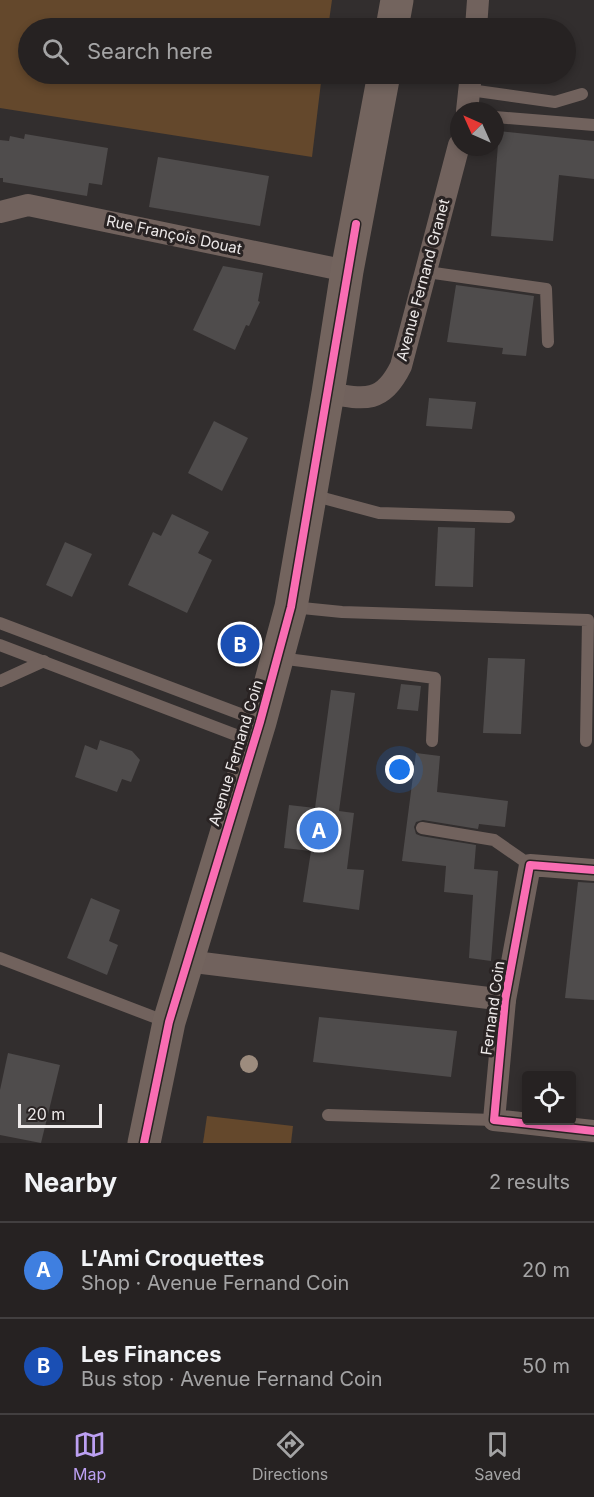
<!DOCTYPE html>
<html lang="en">
<head>
<meta charset="utf-8">
<style>
	:root { --surface:#262222; --page:#2e2a2a; --text:#f1f3f6; --muted:#a4a4a5; --line:#423f40; --accent:#bca0f2 }
	body { margin:0; font-family:Inter,sans-serif; background:var(--page); color:var(--text) }
	.controls { position:absolute; right:18px; bottom:18px; display:grid; overflow:hidden; border-radius:6px; box-shadow:0 3px 9px #0003 }
	.controls button { width:54px; height:54px; display:grid; place-items:center; padding:0; border:0; border-bottom:2px solid var(--line); background:var(--surface); color:var(--text); font:30px sans-serif }
	.compass { position:absolute; left:450px; top:102px; width:54px; height:54px; border-radius:50%; background:var(--surface); box-shadow:0 3px 9px #0003; rotate:315deg }
	.scale { position:absolute; left:18px; bottom:15px; width:84px; box-sizing:border-box; padding-left:6px; border:3px solid #ede9e9; border-top:0; font-size:16px; line-height:21px; white-space:nowrap; color:#ede9e9; -webkit-text-stroke:4px #292323; paint-order:stroke }
	.you { position:absolute; left:400px; top:770px; width:21px; height:21px; margin:-15px; border:4px solid #fff; border-radius:50%; background:#1a73e8; box-shadow:0 0 0 9px #1a73e833 }
	.badge { display:grid; place-items:center; width:39px; height:39px; border-radius:50%; background:var(--accent); color:#fff; font-size:20px; font-weight:700 }
	.pin { position:absolute; translate:-50% -50%; border:3px solid #fff; box-shadow:0 2px 6px #0006 }
	.list { margin:0; padding:0; list-style:none }
	h2 { display:flex; justify-content:space-between; align-items:center; height:78px; margin:0; padding:0 24px; font-size:26px }
	h2 small { font-size:20px; font-weight:400; color:var(--muted) }
	.list li { display:grid; grid-template-columns:39px 1fr auto; gap:18px; align-items:center; box-sizing:border-box; height:96px; padding:0 24px; border-top:2px solid var(--line) }
	.list b { display:block; font-size:22px; white-space:nowrap }
	.list p { margin:0; font-size:20px; white-space:nowrap; color:var(--muted) }
	.list em { font-size:20px; font-style:normal; color:var(--muted) }
	.icon { flex:none; width:33px; height:33px; fill:none; stroke:currentColor; stroke-width:2; stroke-linecap:round; stroke-linejoin:round }
	.map { position:relative; flex:none; width:594px; height:1143px; overflow:hidden }
	.search { position:absolute; background:var(--surface); box-shadow:0 3px 9px #0003; left:18px; right:18px; top:18px; height:66px; display:flex; align-items:center; gap:15px; box-sizing:border-box; padding:0 21px; border-radius:33px; color:var(--muted); font-size:22px }
	.sheet { height:270px; background:var(--surface) }
	nav { display:flex; justify-content:space-around; align-items:center; box-sizing:border-box; height:84px; border-top:2px solid var(--line); background:var(--surface); font-size:16px; color:var(--muted) }
	nav a { display:grid; justify-items:center; gap:3px }
	nav .on { color:var(--accent) }
	.map>svg:first-child { display:block }
	.green { fill:#64482c }
	.building { fill:#4f4c4c }
	.lines { fill:none; stroke-linecap:round; stroke-linejoin:round }
	.lane { stroke:#71625d; stroke-width:12 }
	.street { stroke:#71625d; stroke-width:22 }
	.secondary { stroke:#73645e; stroke-width:33 }
	.cycleway-casing { stroke:#292323; stroke-width:11 }
	.cycleway { stroke:#f96db3; stroke-width:8 }
	.tree { fill:#9d8c7e }
	.labels { text-anchor:middle; stroke-width:6; stroke-linejoin:round; paint-order:stroke }
	.street-label { font-size:15px; fill:#ede9e9; stroke:#292323 }
</style>
</head>
<body>
<div class="map">
<svg width="594" height="1143" viewBox="0 0 594 1143">
	<rect width="100%" height="100%" fill="#322e2e"/>
	<!-- green -->
	<g class="green">
		<polygon points="0,0 332,0 328,28 28,28 28,74 322,74 312,157 0,108"/>
		<polygon points="207,1116 293,1126 291,1143 203,1143"/>
	</g>
	<!-- building -->
	<g class="building">
		<polygon points="499,131 594,141 594,179 559,175 553,241 491,236"/>
		<polygon points="25,134 108,148 102,185 89,183 87,196 3,182 3,178 0,178 0,140 9,141 10,136 24,139"/>
		<polygon points="158,157 269,176 260,226 149,207"/>
		<polygon points="223,266 263,273 258,301 260,302 249,326 246,325 235,350 193,330"/>
		<polygon points="456,285 534,296 526,356 502,354 503,348 447,342"/>
		<polygon points="429,398 476,402 472,429 426,426"/>
		<polygon points="214,421 248,438 222,491 188,473"/>
		<polygon points="172,514 209,532 198,553 212,560 187,613 128,585 153,532 161,536"/>
		<polygon points="438,527 475,528 473,587 435,586"/>
		<polygon points="65,542 92,554 72,597 46,585"/>
		<polygon points="488,658 525,659 521,734 483,733"/>
		<polygon points="401,684 421,686 418,711 397,709"/>
		<polygon points="331,690 355,693 339,811 354,813 347,869 364,870 359,910 303,902 311,851 284,848 289,805 315,808"/>
		<polygon points="100,740 132,751 140,760 131,782 122,779 117,792 75,777 85,745 97,750"/>
		<polygon points="416,753 440,756 437,792 508,801 505,827 479,824 478,829 423,820 416,822 414,827 416,834 421,836 476,845 474,869 498,871 491,961 469,958 473,895 444,892 446,866 402,861"/>
		<polygon points="578,882 594,883 594,1000 565,998"/>
		<polygon points="91,898 120,910 109,941 118,945 107,975 67,958"/>
		<polygon points="319,1017 457,1031 451,1077 313,1062"/>
		<polygon points="8,1053 60,1065 41,1143 0,1135 0,1090"/>
	</g>
	<g class="lines">
		<!-- lane -->
		<g class="lane">
			<polyline points="470,90 555,102 582,94"/>
			<polyline points="495,117 594,125"/>
			<polyline points="427,272 546,289 548,342"/>
			<polyline points="312,495 379,513 509,517"/>
			<polyline points="292,607 342,612 588,620 586,741"/>
			<polyline points="0,623 259,721"/>
			<polyline points="0,645 254,742"/>
			<polyline points="279,658 435,678 432,741"/>
			<polyline points="0,681 44,661"/>
			<polyline points="422,828 494,840 530,865"/>
			<polyline points="0,958 167,1022"/>
			<polyline points="328,1115 494,1120"/>
		</g>
		<!-- street -->
		<g class="street">
			<polyline points="476,28 478,0"/>
			<polyline points="467,111 471,74"/>
			<polyline points="0,212 28,205 347,271"/>
			<path d="M 328,393 C 366,400 383,403 401,366 L 459,145"/>
			<polyline points="594,870 530,865 505,1000 494,1120 594,1131"/>
			<polyline points="186,961 505,1000"/>
		</g>
		<!-- secondary -->
		<g class="secondary">
			<polyline points="392,28 397,0"/>
			<polyline points="144,1143 169,1022 260,722 291,607 328,393 347,271 384,74"/>
		</g>
		<defs>
			<g id="cycleway">
				<polyline points="594,870 530,865 505,1000 494,1120 594,1131"/>
				<polyline points="144,1143 169,1022 260,722 291,607 356,224"/>
			</g>
		</defs>
		<!-- cycleway casing -->
		<use href="#cycleway" class="cycleway-casing"/>
		<!-- cycleway -->
		<use href="#cycleway" class="cycleway"/>
	</g>
	<!-- trees -->
	<circle class="tree" cx="249" cy="1064" r="9"/>
	<g class="labels">
		<!-- street labels -->
		<g class="street-label">
			<text transform="translate(174 235) rotate(12)" y="5">Rue François Douat</text>
			<text transform="translate(423 280) rotate(-75)" y="5">Avenue Fernand Granet</text>
			<text transform="translate(236 753) rotate(-73)" y="5">Avenue Fernand Coin</text>
			<text transform="translate(493 1008) rotate(-82)" y="5">Fernand Coin</text>
		</g>
	</g>
</svg>
<div class="controls">
<button><svg class="icon" aria-label="locate" viewBox="0 0 24 24"><circle cx="12" cy="12" r="6"/><path d="M12 2v4M12 18v4M2 12h4M18 12h4"/></svg></button>
</div>
<svg class="compass" viewBox="-18 -18 36 36"><path d="M0-13l5 13h-10z" fill="#e53935"/><path d="M0 13l5-13h-10z" fill="#a4a4a5"/></svg>
<div class="scale">20 m</div>
<div class="you"></div>
<div class="pin badge" style="left:319px;top:830px;background:#3f7fe0">A</div>
<div class="pin badge" style="left:240px;top:644px;background:#1a4fb4">B</div>
<div class="search"><svg class="icon" aria-label="search" viewBox="0 0 24 24"><circle cx="10" cy="10" r="6"/><path d="M15 15l6 6"/></svg>Search here</div>
</div>
<section class="sheet">
<h2>Nearby<small>2 results</small></h2>
<ul class="list">
<li><span class="badge" style="background:#3f7fe0">A</span><div><b>L'Ami Croquettes</b><p>Shop · Avenue Fernand Coin</p></div><em>20 m</em></li>
<li><span class="badge" style="background:#1a4fb4">B</span><div><b>Les Finances</b><p>Bus stop · Avenue Fernand Coin</p></div><em>50 m</em></li>
</ul>
</section>
<nav>
<a class="on"><svg class="icon" aria-label="map" viewBox="0 0 24 24"><path d="M3 6l6-2 6 2 6-2v14l-6 2-6-2-6 2zM9 4v14M15 6v14"/></svg>Map</a>
<a><svg class="icon" aria-label="directions" viewBox="0 0 24 24"><path d="M12 3l9 9-9 9-9-9zM9 14v-3h6M13 9l2 2-2 2"/></svg>Directions</a>
<a><svg class="icon" aria-label="saved" viewBox="0 0 24 24"><path d="M7 4h10v16l-5-4-5 4z"/></svg>Saved</a>
</nav>
</body>
</html>
